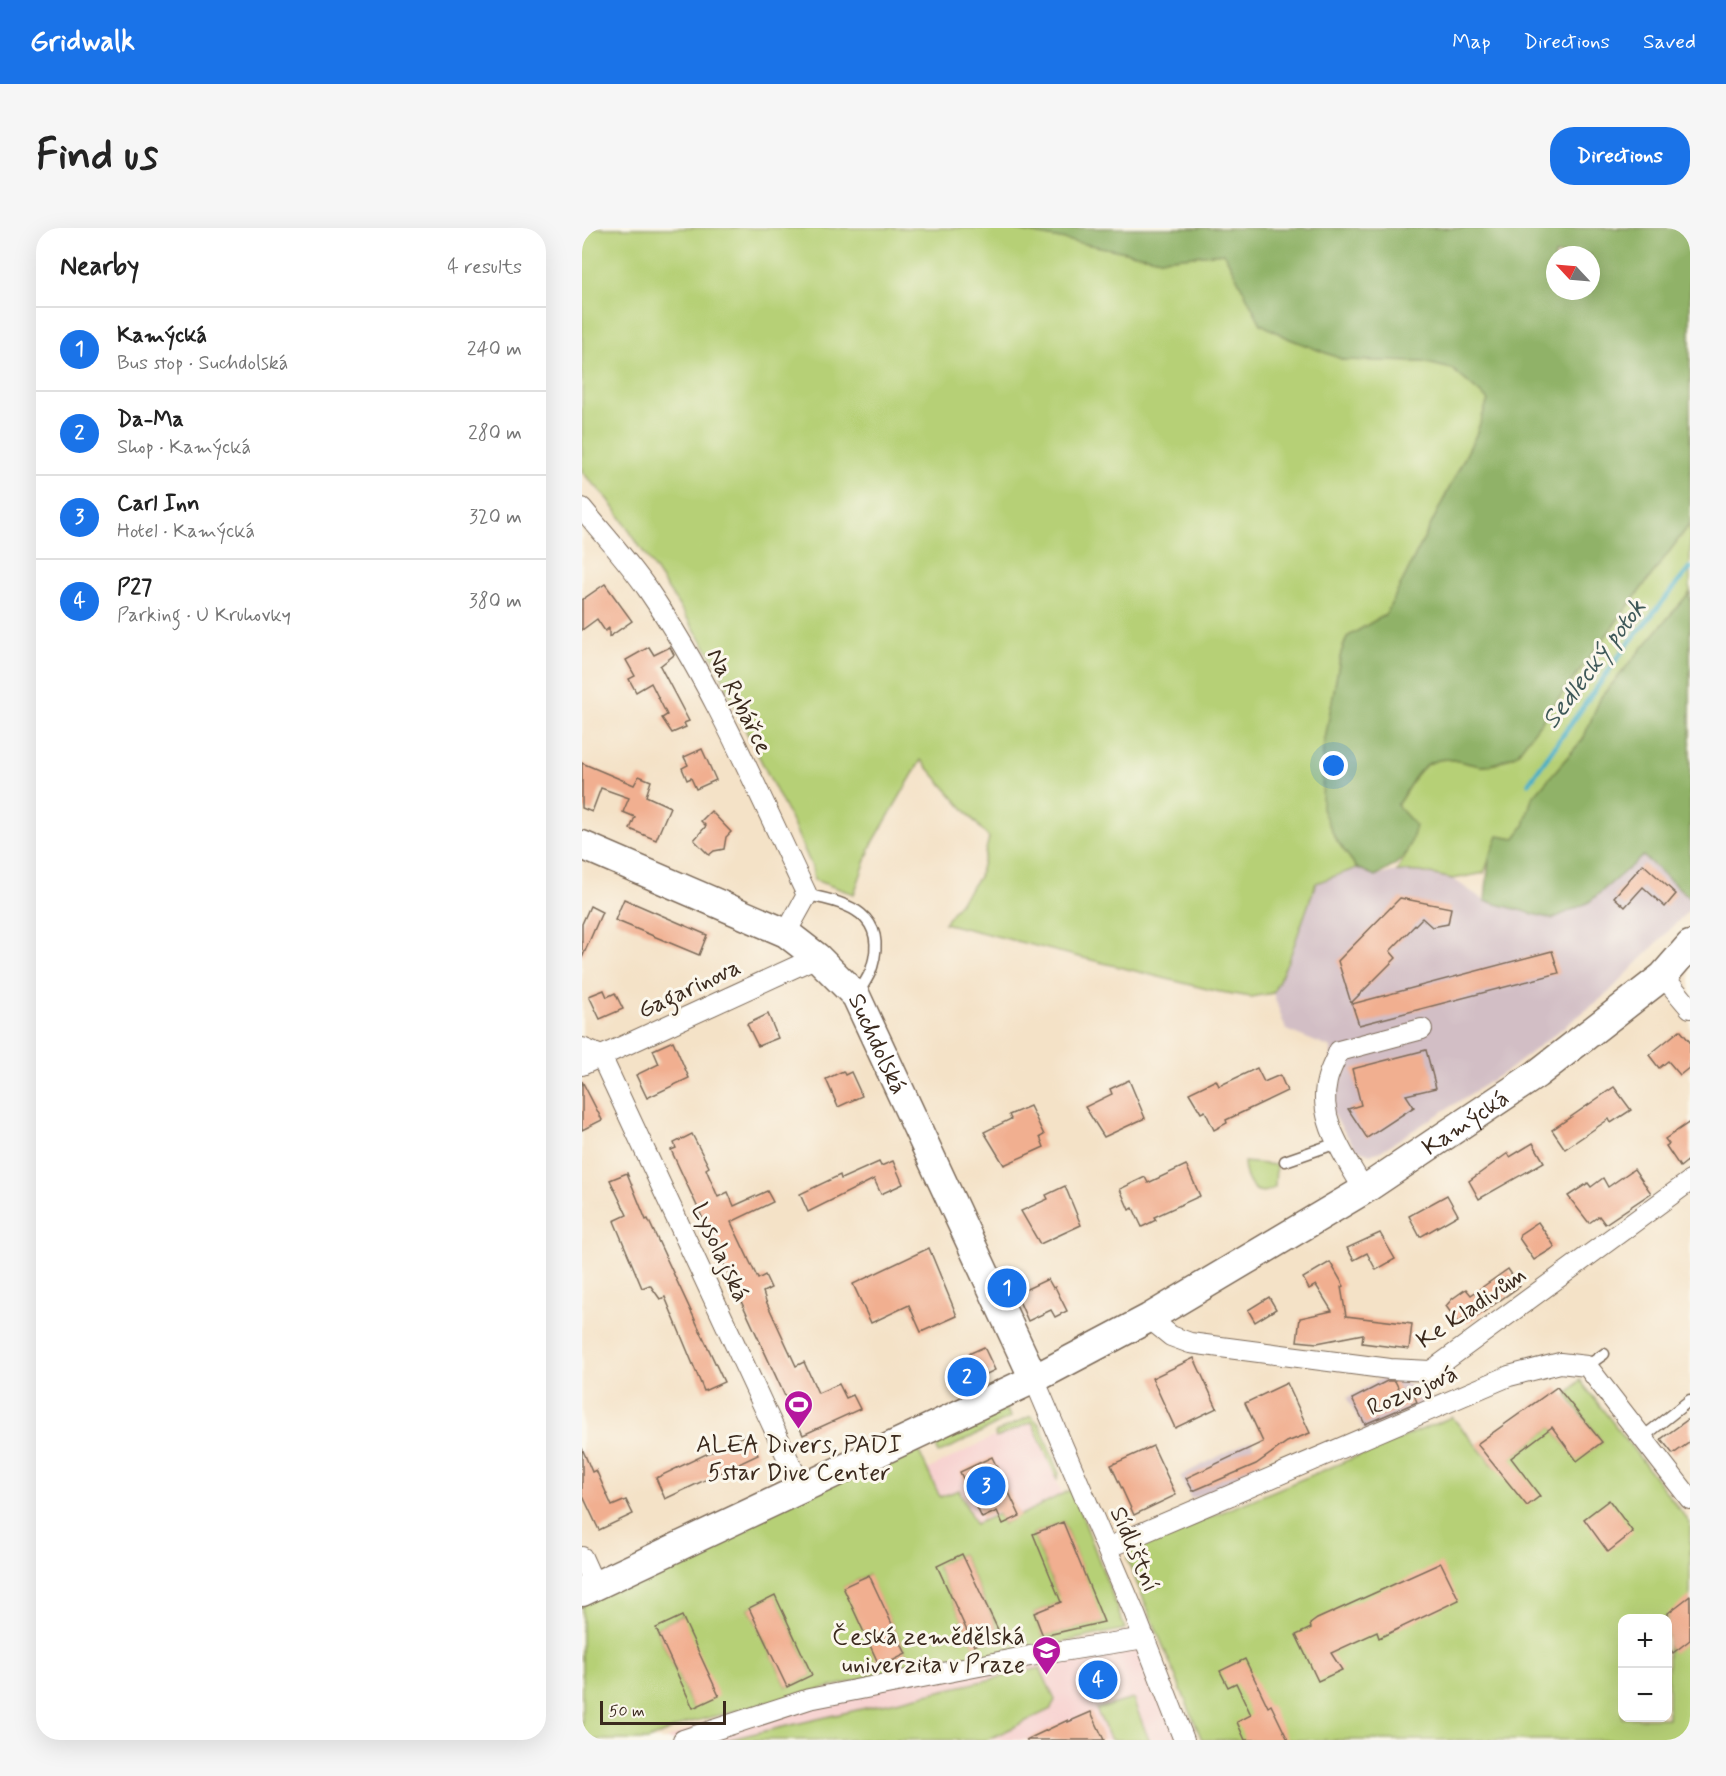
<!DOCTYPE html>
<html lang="en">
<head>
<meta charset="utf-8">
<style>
	:root { --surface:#fff; --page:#f6f6f6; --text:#222; --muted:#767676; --line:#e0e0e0; --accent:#1a73e8 }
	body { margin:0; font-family:Mynerve,sans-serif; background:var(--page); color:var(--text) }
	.controls { position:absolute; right:18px; bottom:18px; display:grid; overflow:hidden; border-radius:12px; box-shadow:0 6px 24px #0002 }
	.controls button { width:54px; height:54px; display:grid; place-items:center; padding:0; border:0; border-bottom:2px solid var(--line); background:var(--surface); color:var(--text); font:30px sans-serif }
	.compass { position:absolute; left:964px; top:18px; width:54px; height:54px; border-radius:50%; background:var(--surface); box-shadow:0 6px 24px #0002; rotate:296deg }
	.scale { position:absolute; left:18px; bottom:15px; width:126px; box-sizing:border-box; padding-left:6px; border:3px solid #3b2a1e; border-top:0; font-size:16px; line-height:21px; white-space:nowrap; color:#3b2a1e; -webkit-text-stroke:4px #fbf7ec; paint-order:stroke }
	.you { position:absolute; left:752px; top:538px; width:21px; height:21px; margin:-15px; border:4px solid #fff; border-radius:50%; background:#1a73e8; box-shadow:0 0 0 9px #1a73e833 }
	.badge { display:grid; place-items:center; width:39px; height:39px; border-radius:50%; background:var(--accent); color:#fff; font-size:20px; font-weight:700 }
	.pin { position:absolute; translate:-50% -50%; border:3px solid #fff; box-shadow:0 2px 6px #0006 }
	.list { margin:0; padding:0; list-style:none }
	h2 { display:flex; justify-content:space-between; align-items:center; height:78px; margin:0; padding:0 24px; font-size:26px }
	h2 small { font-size:20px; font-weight:400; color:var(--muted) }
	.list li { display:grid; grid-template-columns:39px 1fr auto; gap:18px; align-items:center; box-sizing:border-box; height:84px; padding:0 24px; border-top:2px solid var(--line) }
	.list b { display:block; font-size:22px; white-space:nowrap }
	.list p { margin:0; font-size:20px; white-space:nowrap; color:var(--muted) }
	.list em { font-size:20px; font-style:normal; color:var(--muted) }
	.map { position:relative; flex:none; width:1108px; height:1512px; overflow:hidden; border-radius:24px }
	header { display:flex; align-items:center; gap:36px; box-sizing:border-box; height:84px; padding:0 30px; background:var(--accent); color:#fff }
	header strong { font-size:28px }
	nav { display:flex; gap:33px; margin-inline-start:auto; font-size:21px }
	.intro { display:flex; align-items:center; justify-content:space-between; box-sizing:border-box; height:144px; padding:0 36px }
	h1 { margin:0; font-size:42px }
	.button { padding:15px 27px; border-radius:24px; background:var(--accent); color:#fff; font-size:21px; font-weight:700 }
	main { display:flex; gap:36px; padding:0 36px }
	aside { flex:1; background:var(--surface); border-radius:24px; box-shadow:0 6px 24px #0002 }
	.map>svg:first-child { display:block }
	.built { fill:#f7d0cf }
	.industrial { fill:#d2bec5 }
	.green { fill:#b6d076; stroke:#787d4a; stroke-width:1.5; fill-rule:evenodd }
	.forest { fill:#90b267; stroke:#666e42; stroke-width:1.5; fill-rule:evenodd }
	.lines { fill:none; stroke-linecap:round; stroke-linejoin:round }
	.stream { stroke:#47afc6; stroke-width:5 }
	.building { fill:#f1af90 }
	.lane-casing { stroke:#7c6a59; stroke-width:13 }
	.street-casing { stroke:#7c6a59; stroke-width:22 }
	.secondary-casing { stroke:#7c6a59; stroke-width:31 }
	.lane { stroke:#fff; stroke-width:10 }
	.street { stroke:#fff; stroke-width:20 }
	.secondary { stroke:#fff; stroke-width:28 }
	.labels { text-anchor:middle; stroke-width:6; stroke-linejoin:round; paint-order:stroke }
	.street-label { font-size:24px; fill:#3b2a1e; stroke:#fbf7ec }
	.poi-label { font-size:24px; fill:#3b2a1e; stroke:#fbf7ec }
	.water-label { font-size:26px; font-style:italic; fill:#3f5959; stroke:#fbf7ec }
</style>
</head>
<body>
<header>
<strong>Gridwalk</strong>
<nav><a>Map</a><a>Directions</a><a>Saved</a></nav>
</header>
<div class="intro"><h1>Find us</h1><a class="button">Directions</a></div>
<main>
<aside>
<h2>Nearby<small>4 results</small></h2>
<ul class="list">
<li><span class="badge">1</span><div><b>Kamýcká</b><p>Bus stop · Suchdolská</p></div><em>240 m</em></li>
<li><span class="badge">2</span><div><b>Da-Ma</b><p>Shop · Kamýcká</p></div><em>280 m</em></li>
<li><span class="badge">3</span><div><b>Carl Inn</b><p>Hotel · Kamýcká</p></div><em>320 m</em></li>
<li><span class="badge">4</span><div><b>P27</b><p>Parking · U Kruhovky</p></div><em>380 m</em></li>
</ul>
</aside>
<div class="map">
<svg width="1108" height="1512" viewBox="0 0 1108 1512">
	<rect width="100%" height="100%" fill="#fbf7ec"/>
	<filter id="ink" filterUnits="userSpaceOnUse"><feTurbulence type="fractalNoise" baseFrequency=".0167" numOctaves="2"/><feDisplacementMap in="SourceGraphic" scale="12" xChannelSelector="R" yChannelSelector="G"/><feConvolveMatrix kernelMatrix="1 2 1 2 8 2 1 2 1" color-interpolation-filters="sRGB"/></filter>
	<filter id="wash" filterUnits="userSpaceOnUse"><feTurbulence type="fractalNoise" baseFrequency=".008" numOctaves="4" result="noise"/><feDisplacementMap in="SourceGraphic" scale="24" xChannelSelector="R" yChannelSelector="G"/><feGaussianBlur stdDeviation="1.35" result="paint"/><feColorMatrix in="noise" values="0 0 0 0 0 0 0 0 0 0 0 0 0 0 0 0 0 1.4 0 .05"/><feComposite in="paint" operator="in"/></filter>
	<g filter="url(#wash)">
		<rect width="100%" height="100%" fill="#f4e2c7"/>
		<!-- built -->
		<g class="built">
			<polygon points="450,1193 481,1268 421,1296 393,1296 377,1262 358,1270 345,1242 413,1208 414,1210"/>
			<polygon points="566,1399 613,1512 83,1512 118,1496"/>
		</g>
		<!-- industrial -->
		<g class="industrial">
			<polygon points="1061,627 1108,670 1108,681 1025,766 926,842 797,924 789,926 774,921 749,883 749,820 704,802 691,765 709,726 734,655 775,640 793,648 815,643 839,644 871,651 903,673 1007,674"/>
			<polygon points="808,1146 852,1171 783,1204 765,1170"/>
			<polygon points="669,1212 680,1243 609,1271 598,1248"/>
		</g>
		<!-- green -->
		<g class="green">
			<polygon points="0,0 423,0 579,31 642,25 679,96 708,111 762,132 841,134 870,141 906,172 894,207 804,386 765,409 759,425 741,522 753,610 775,640 734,655 709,726 691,765 669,769 633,763 362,695 397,649 407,610 339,532 289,618 272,666 232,652 230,639 210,594 159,493 134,434 27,272 0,244"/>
			<path d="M 1108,296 L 1108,364 L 1019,469 L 1001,511 L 950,570 L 942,598 L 932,611 L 916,608 L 902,645 L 871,651 L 839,644 L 815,643 L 828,618 L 815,577 C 824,565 834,543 846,536 C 866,525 880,536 900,538 C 913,539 924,531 935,526 Z"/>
			<path d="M 662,934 L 694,937 L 693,959 C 673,973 663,953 662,934 Z"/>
			<path d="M 998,1152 L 1108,1295 L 1108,1512 L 620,1512 L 545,1331 L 549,1322 L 870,1189 L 914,1241 L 970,1199 L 995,1232 L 1020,1214 L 985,1167 ZM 1040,1390 L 1086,1390 L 1086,1490 L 1040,1490 Z"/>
			<polygon points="422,1179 429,1189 356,1226 354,1215 358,1207"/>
			<polygon points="449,1188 458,1197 477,1246 475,1251 450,1194 414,1210 413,1205"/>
			<path d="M 333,1215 L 358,1269 L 377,1262 L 393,1296 L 416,1286 L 421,1296 L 490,1261 L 543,1401 L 399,1431 L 292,1448 L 102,1496 L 66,1512 L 0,1512 L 0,1371 ZM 481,1294 L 521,1394 L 461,1408 L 452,1385 L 482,1373 L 479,1366 L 476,1367 L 451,1306 ZM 380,1326 L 418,1405 L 392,1417 L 355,1338 ZM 286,1347 L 324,1426 L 299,1438 L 262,1359 ZM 193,1368 L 230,1447 L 205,1459 L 167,1380 ZM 99,1388 L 100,1388 L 111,1480 L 74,1400 Z"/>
			<polygon points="458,1440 473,1472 469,1481 405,1512 144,1512"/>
			<polygon points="551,1471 567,1512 529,1512 514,1481"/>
		</g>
		<!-- forest -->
		<g class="forest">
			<path d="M 423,0 L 1108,0 L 1108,296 L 935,526 C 925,530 911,539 900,538 C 880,536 866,525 846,536 C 834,543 824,565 815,577 L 834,598 C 826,628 821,635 793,648 L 775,640 L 753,610 L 740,581 L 741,522 L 759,425 L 765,409 L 804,386 L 894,207 L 906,172 L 870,141 L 841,134 L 762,132 L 708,111 L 679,96 L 642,25 L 579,31 ZM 973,27 L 1009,27 L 1009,63 L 973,63 Z"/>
			<polygon points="1108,364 1108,670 1061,628 1007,674 970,691 903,673 907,630 916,608 932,611 942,598 950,570 1001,511 1019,469"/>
		</g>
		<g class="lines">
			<!-- stream -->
			<polyline class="stream" points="947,555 1042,421 1108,340"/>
		</g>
		<g id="blocks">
			<!-- building -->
			<g class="building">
				<polygon points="23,356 50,393 27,409 27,400 23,403 15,391 0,402 0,372"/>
				<polygon points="67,419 72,427 88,419 92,427 78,438 107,493 102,495 104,499 90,505 80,490 85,487 69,455 54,464 47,451 53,448 44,432"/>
				<polygon points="120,521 134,552 114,561 109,550 105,552 100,540 106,537 102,529"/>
				<polygon points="0,535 52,557 57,548 69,553 64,568 88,579 74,612 48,601 53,589 41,584 47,570 19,560 10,584 0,580"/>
				<polygon points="129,583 149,604 144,609 142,621 132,623 127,627 112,612 124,598 119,593"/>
				<polygon points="1061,636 1094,666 1083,679 1061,659 1043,679 1032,669"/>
				<polygon points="818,670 869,680 866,696 850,699 840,690 808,723 814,730 769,775 756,733"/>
				<polygon points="42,671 125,707 117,727 33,692"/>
				<polygon points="8,678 20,684 0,730 0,696"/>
				<polygon points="970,723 977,745 777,797 770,776"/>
				<polygon points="22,762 25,769 33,765 41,781 18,791 7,768"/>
				<polygon points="186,786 196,810 176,818 165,796"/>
				<polygon points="1098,802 1108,814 1108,839 1098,847 1086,833 1077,840 1067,827"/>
				<polygon points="91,813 107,850 65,870 54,847 77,836 71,822"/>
				<polygon points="844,822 854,860 824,867 832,879 785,910 766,881 779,877 770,841"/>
				<polygon points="675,840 682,854 698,847 705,863 644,892 645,895 632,902 623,883 619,885 607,865 634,852 637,858"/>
				<polygon points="261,843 263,847 269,844 280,868 256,879 244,851"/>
				<polygon points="547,852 563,890 522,909 503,879 530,866 528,861"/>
				<polygon points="0,853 20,892 0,902"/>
				<polygon points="1032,859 1049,882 1029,895 1027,891 983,921 970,902"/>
				<polygon points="448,878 462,907 458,909 462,919 422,937 402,904 429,891 427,887"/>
				<polygon points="1108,894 1108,931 1098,939 1084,918 1087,916 1083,911"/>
				<polygon points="110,906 127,939 124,941 136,969 146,964 152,978 185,963 191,974 149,994 176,1051 183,1047 189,1060 181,1064 184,1073 214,1138 222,1134 236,1165 257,1156 264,1170 271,1167 278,1181 221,1207 89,922 94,920 92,915"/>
				<polygon points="951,915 962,934 897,971 887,953 926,925 928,929"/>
				<polygon points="311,933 321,956 299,966 292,951 226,984 218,966 258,947 259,951 297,934 299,938"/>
				<polygon points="604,937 618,968 572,989 574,992 560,999 551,980 547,982 538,961 563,949 566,955"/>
				<polygon points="1052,941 1069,965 1023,996 1017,988 1007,995 986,968 1006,955 1009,959 1021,950 1026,959"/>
				<polygon points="45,945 64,992 66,991 142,1154 122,1163 83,1069 78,1071 68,1057 60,1060 32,993 45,987 28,952"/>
				<polygon points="483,958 499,997 458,1016 439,983 466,971 464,967"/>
				<polygon points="865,967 876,987 838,1009 827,988"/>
				<polygon points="956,994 973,1019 952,1032 937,1010 938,1006"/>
				<polygon points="798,1005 813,1031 794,1042 785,1025 772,1032 765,1020"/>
				<polygon points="347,1020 375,1088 339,1104 327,1077 289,1095 271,1056"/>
				<polygon points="748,1034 762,1058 759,1059 764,1088 830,1096 827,1121 780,1115 781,1106 735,1115 715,1113 718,1090 750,1083 734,1057 727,1061 721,1050"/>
				<polygon points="926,1041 938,1058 886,1095 882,1090 876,1095 864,1078 870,1071 884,1061 889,1067"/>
				<polygon points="466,1051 471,1060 473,1059 485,1083 473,1089 469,1082 446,1093 434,1066"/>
				<polygon points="687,1069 694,1081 673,1094 666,1082"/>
				<polygon points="402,1119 413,1142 384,1156 373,1132"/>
				<polygon points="612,1130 635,1180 593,1200 570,1150"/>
				<polygon points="805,1153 813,1153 819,1165 829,1160 835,1174 783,1196 770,1171"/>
				<polygon points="705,1155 728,1205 705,1214 674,1236 611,1263 604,1250 681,1214 663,1175"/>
				<polygon points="975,1159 1020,1214 995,1233 970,1199 929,1230 958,1268 945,1278 895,1216"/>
				<polygon points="1108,1190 1108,1214 1091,1226 1079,1211"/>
				<polygon points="166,1206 176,1227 83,1271 74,1250"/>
				<polygon points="571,1218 594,1267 552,1287 529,1237"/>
				<polygon points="0,1220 10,1244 14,1242 30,1278 44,1272 51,1286 17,1302 0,1266"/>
				<polygon points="410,1229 438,1288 421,1296 415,1283 400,1290 378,1244"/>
				<polygon points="1027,1272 1051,1304 1026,1324 1002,1291"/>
				<polygon points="481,1294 522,1394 461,1408 452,1385 479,1374 451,1306"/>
				<polygon points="380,1326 418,1406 392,1418 355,1338"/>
				<polygon points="859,1335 877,1372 797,1410 795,1404 749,1425 760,1442 736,1453 714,1407 729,1400 728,1396 735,1391"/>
				<polygon points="287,1347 324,1426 298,1439 261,1359"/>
				<polygon points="193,1367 230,1447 205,1459 167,1380"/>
				<polygon points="1108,1368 1108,1412 1091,1425 1086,1418 1086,1385"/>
				<polygon points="100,1388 137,1468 111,1480 74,1400"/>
				<polygon points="663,1431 686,1479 689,1477 706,1512 663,1512 655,1494 669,1487 654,1455 646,1459 638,1443"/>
				<polygon points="509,1484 522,1512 444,1512 486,1492 486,1494"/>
			</g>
		</g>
	</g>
	<g filter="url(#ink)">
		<use href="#blocks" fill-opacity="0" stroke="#7c6a59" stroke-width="1.5"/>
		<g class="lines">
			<defs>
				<g id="lane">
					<path d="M 225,667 C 266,674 306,687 290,739 C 288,748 280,758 275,767"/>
					<polyline points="703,933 755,915"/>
					<polyline points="1005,1138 1022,1126"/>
					<polyline points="1061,1209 1108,1172"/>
				</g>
				<g id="street">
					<path d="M 0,280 C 22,307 47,334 66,362 C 131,457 176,564 225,667 L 204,705"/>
					<polyline points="1081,748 1108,780"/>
					<polyline points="0,820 19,828 220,1261"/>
					<polyline points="0,837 235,729"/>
					<path d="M 782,962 C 764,929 735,893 745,853 C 747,843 753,833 757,823 L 840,801"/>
					<polyline points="567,1090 589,1108 608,1115 808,1141 849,1143 1108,953"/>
					<polyline points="452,1151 552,1384 602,1512"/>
					<polyline points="525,1320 927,1148 978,1135 1005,1138 1108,1271"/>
					<polyline points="0,1329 13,1358"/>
					<polyline points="101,1512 227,1471 448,1428 563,1410"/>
				</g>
				<g id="secondary">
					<path id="s1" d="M 0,617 L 204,705 L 235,729 L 274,768 L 452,1151"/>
					<path id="s2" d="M 0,1364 L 452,1151 L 567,1090 L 782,962 L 955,846 L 1081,748 L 1108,717"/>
				</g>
			</defs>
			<!-- lane casing -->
			<use href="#lane" class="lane-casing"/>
			<!-- street casing -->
			<use href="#street" class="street-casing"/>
			<!-- secondary casing -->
			<use href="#secondary" class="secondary-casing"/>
			<!-- lane -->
			<use href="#lane" class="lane"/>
			<!-- street -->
			<use href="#street" class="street"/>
			<!-- secondary -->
			<use href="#secondary" class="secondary"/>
		</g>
	</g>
	<!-- icons -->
	<defs>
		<symbol id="stadium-pin" viewBox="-11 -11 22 30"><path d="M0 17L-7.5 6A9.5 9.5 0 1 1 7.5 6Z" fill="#b5179e" stroke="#fbf7ec"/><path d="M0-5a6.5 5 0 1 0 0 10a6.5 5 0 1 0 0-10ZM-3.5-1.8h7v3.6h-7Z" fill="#fff"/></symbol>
		<symbol id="university-pin" viewBox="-11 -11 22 30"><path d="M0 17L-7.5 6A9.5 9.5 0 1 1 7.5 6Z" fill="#b5179e" stroke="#fbf7ec"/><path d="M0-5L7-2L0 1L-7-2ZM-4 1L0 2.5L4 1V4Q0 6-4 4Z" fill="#fff"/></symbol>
	</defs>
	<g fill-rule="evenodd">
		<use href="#stadium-pin" x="200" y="1160" width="33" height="45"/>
		<use href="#university-pin" x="448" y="1406" width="33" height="45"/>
	</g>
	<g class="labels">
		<!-- street labels -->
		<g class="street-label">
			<text transform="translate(158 473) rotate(63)" y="8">Na Rybářce</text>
			<text transform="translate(107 760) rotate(-25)" y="8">Gagarinova</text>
			<text dy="8" stroke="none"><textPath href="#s1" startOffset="369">Suchdolská</textPath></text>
			<text dy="8" stroke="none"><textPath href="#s2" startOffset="1002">Kamýcká</textPath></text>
			<text transform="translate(139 1024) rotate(65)" y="8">Lysolajská</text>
			<text transform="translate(889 1079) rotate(-34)" y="8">Ke Kladivům</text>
			<text transform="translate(830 1162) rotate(-23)" y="8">Rozvojová</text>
			<text transform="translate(553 1321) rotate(67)" y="8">Sídlištní</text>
		</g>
		<!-- poi labels -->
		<g class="poi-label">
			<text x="217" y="1224">ALEA Divers, PADI<tspan x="217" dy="28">5star Dive Center</tspan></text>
			<text x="443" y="1416" text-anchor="end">Česká zemědělská<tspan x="443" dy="28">univerzita v Praze</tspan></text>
		</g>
		<!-- water labels -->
		<g class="water-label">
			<text transform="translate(1011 435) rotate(-53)" y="9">Sedlecký potok</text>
		</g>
	</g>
</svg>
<div class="controls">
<button>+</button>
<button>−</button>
</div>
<svg class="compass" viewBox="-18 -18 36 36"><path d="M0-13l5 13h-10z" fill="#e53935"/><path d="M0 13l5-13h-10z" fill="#767676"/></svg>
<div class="scale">50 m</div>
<div class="you"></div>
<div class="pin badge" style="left:425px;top:1060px">1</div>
<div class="pin badge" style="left:385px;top:1149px">2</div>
<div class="pin badge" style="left:404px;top:1258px">3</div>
<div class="pin badge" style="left:516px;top:1452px">4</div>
</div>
</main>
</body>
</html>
